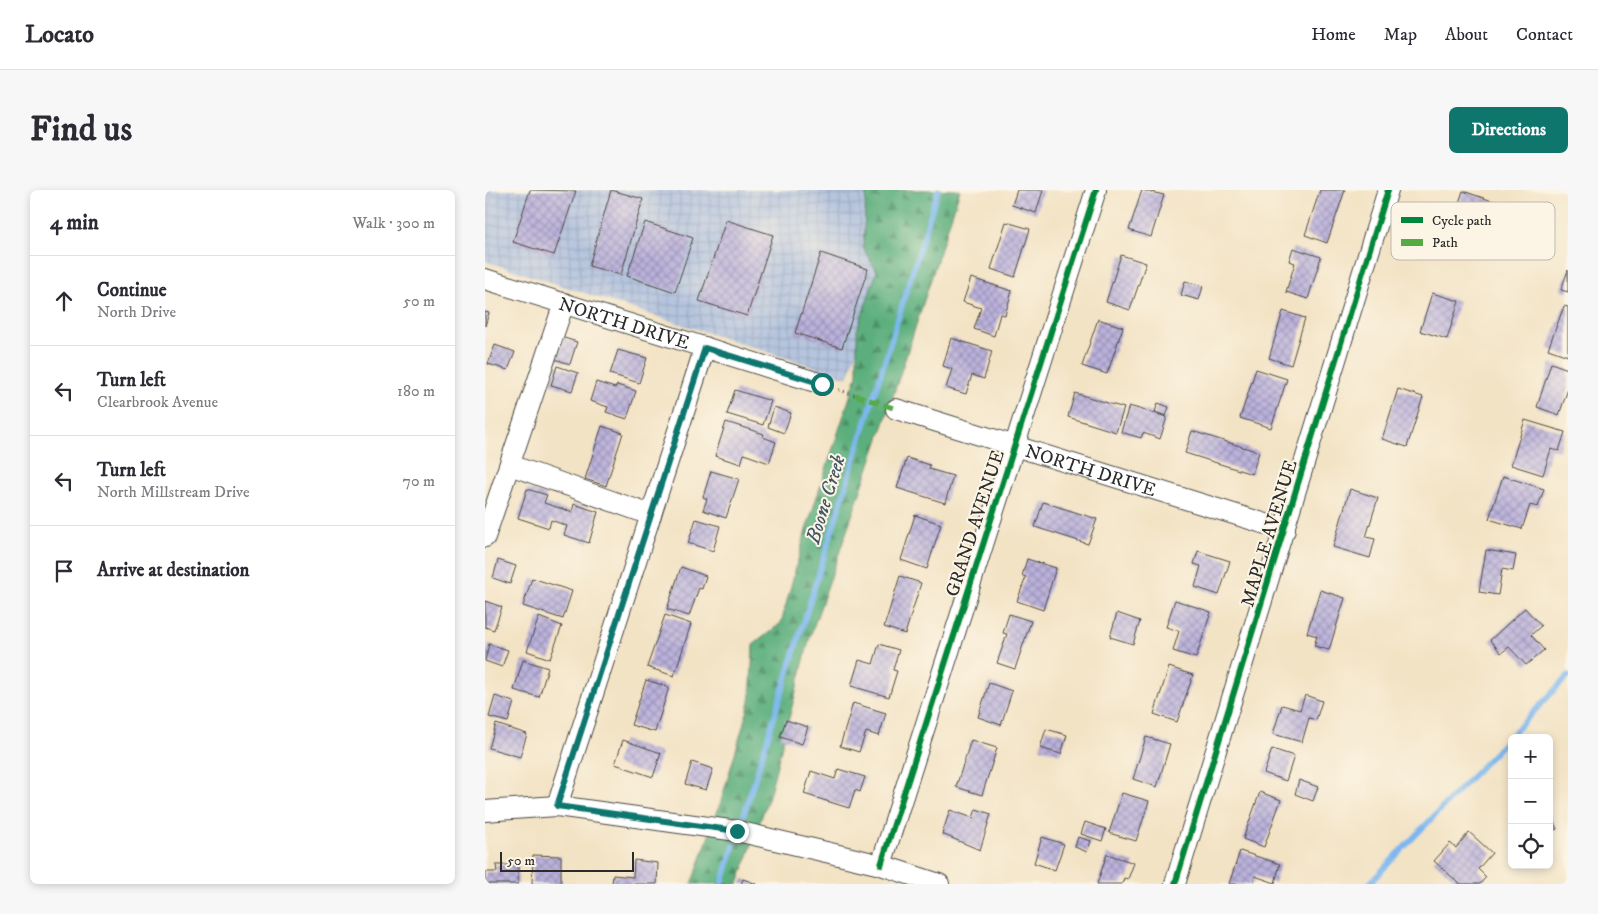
<!DOCTYPE html>
<html lang="en">
<head>
<meta charset="utf-8">
<style>
	:root { --surface:#fff; --page:#f7f7f7; --text:#2b2b33; --muted:#7c7c81; --line:#e1e1e2; --accent:#0f766e }
	body { margin:0; font-family:"IM FELL DW Pica",serif; background:var(--page); color:var(--text) }
	.controls { position:absolute; right:15px; bottom:15px; display:grid; overflow:hidden; border-radius:8px; box-shadow:0 2px 8px #0003 }
	.controls button { width:45px; height:45px; display:grid; place-items:center; padding:0; border:0; border-bottom:1px solid var(--line); background:var(--surface); color:var(--text); font:25px sans-serif }
	.scale { position:absolute; left:15px; bottom:12px; width:134px; box-sizing:border-box; padding-left:5px; border:2px solid #2b2b2b; border-top:0; font-size:14px; line-height:18px; white-space:nowrap; color:#2b2b2b; -webkit-text-stroke:4px #fcf5e5; paint-order:stroke }
	.stop { position:absolute; width:15px; height:15px; margin:-11px; border:4px solid #0f766e; border-radius:50%; background:#fff }
	.stop.end { background:#0f766e; border-color:#fff; box-shadow:0 1px 5px #0008 }
	.list { margin:0; padding:0; list-style:none }
	h2 { display:flex; justify-content:space-between; align-items:center; height:65px; margin:0; padding:0 20px; font-size:21px }
	h2 small { font-size:16px; font-weight:400; color:var(--muted) }
	.list li { display:grid; grid-template-columns:32px 1fr auto; gap:15px; align-items:center; box-sizing:border-box; height:90px; padding:0 20px; border-top:1px solid var(--line) }
	.list b { display:block; font-size:19px; white-space:nowrap }
	.list p { margin:0; font-size:16px; white-space:nowrap; color:var(--muted) }
	.list em { font-size:16px; font-style:normal; color:var(--muted) }
	.icon { flex:none; width:28px; height:28px; fill:none; stroke:currentColor; stroke-width:2; stroke-linecap:round; stroke-linejoin:round }
	.map { position:relative; flex:none; width:1083px; height:694px; overflow:hidden; border-radius:8px }
	header { display:flex; align-items:center; gap:30px; box-sizing:border-box; height:70px; padding:0 25px; background:var(--surface); border-bottom:1px solid var(--line) }
	header strong { font-size:24px }
	nav { display:flex; gap:28px; margin-inline-start:auto; font-size:18px }
	.intro { display:flex; align-items:center; justify-content:space-between; box-sizing:border-box; height:120px; padding:0 30px }
	h1 { margin:0; font-size:35px }
	.button { padding:12px 22px; border-radius:8px; background:var(--accent); color:#fff; font-size:18px; font-weight:700 }
	main { display:flex; gap:30px; padding:0 30px }
	aside { flex:1; background:var(--surface); border-radius:8px; box-shadow:0 2px 8px #0003 }
	.map>svg:first-child { display:block }
	.industrial { fill:url(#industrial-grid) }
	.forest { fill:url(#forest-firs); stroke:#446d54 }
	.lines { fill:none; stroke-linecap:round; stroke-linejoin:round }
	.stream { stroke:#7cb7ee; stroke-width:5.5 }
	.building { fill:url(#building-cross-hatch) }
	.minor-casing { stroke:#494742; stroke-width:22 }
	.path { stroke:#494742; stroke-width:3; stroke-dasharray:1 4; stroke-linecap:butt }
	.minor { stroke:#fff; stroke-width:20 }
	.quiet { stroke:#54ab44; stroke-width:5; stroke-dasharray:10 5; stroke-linecap:butt }
	.cycleway-casing { stroke:#fcf5e5; stroke-width:9 }
	.cycleway { stroke:#00873e; stroke-width:6 }
	.route { stroke:#0f766e; stroke-width:6 }
	.labels { text-anchor:middle; stroke-width:4; stroke-linejoin:round; paint-order:stroke }
	.street-label { font-size:19px; fill:#2b2b2b; stroke:#fcf5e5 }
	.water-label { font-size:20px; font-style:italic; fill:#435566; stroke:#fcf5e5 }
	.key { fill:#fcf5e5; stroke:#bdb8ad; stroke-width:1 }
	.key-label { font-size:14px; fill:#2b2b2b }
</style>
</head>
<body>
<header>
<strong>Locato</strong>
<nav><a>Home</a><a>Map</a><a>About</a><a>Contact</a></nav>
</header>
<div class="intro"><h1>Find us</h1><a class="button">Directions</a></div>
<main>
<aside>
<h2>4 min<small>Walk · 300 m</small></h2>
<ul class="list">
<li><svg class="icon" aria-label="ahead" viewBox="0 0 24 24"><path d="M12 20V5M6 11l6-6 6 6"/></svg><div><b>Continue</b><p>North Drive</p></div><em>50 m</em></li>
<li><svg class="icon" aria-label="left" viewBox="0 0 24 24"><path d="M17 20v-9H6M10 6l-5 5 5 5"/></svg><div><b>Turn left</b><p>Clearbrook Avenue</p></div><em>180 m</em></li>
<li><svg class="icon" aria-label="left" viewBox="0 0 24 24"><path d="M17 20v-9H6M10 6l-5 5 5 5"/></svg><div><b>Turn left</b><p>North Millstream Drive</p></div><em>70 m</em></li>
<li><svg class="icon" aria-label="arrive" viewBox="0 0 24 24"><path d="M6 21V4h12l-3 4 3 4H6"/></svg><div><b>Arrive at destination</b></div></li>
</ul>
</aside>
<div class="map">
<svg width="1083" height="694" viewBox="0 0 1083 694">
	<defs>
		<pattern id="industrial-grid" width="8" height="8" patternUnits="userSpaceOnUse" patternTransform="scale(1.25)"><rect width="8" height="8" fill="#b6c5de"/><path d="M0 4h8M4 0v8" fill="none" stroke="#9da9bf"/></pattern>
		<pattern id="forest-firs" width="22" height="20" patternUnits="userSpaceOnUse" patternTransform="scale(1.25)"><rect width="22" height="20" fill="#5caf7d"/><path d="M5 1l3.5 6h-7zM16 11l3.5 6h-7z" fill="#4c8f67"/></pattern>
		<pattern id="building-cross-hatch" width="8" height="8" patternUnits="userSpaceOnUse" patternTransform="scale(1.25)"><rect width="8" height="8" fill="#bbb2dc"/><path d="M0 0l8 8M0 8l8-8" fill="none" stroke="#9891b3"/></pattern>
	</defs>
	<rect width="100%" height="100%" fill="#fcf5e5"/>
	<filter id="ink" filterUnits="userSpaceOnUse"><feTurbulence type="fractalNoise" baseFrequency=".02" numOctaves="2"/><feDisplacementMap in="SourceGraphic" scale="10" xChannelSelector="R" yChannelSelector="G"/><feConvolveMatrix kernelMatrix="1 2 1 2 8 2 1 2 1" color-interpolation-filters="sRGB"/></filter>
	<filter id="wash" filterUnits="userSpaceOnUse"><feTurbulence type="fractalNoise" baseFrequency=".0096" numOctaves="4" result="noise"/><feDisplacementMap in="SourceGraphic" scale="20" xChannelSelector="R" yChannelSelector="G"/><feGaussianBlur stdDeviation="1.12" result="paint"/><feColorMatrix in="noise" values="0 0 0 0 0 0 0 0 0 0 0 0 0 0 0 0 0 1.4 0 .05"/><feComposite in="paint" operator="in"/></filter>
	<g filter="url(#wash)">
		<rect width="100%" height="100%" fill="#f3e3c5"/>
		<!-- industrial -->
		<polygon class="industrial" points="0,0 424,0 363,188 0,71"/>
		<!-- forest -->
		<polygon class="forest" points="386,0 475,0 399,234 325,447 284,606 253,694 207,694 236,611 265,512 268,455 296,433 321,340 372,185 372,140 392,81 378,58 381,4"/>
		<g class="lines">
			<!-- stream -->
			<g class="stream">
				<polyline points="258,627 453,0"/>
				<polyline points="237,694 249,655"/>
				<polyline points="884,694 1083,486"/>
			</g>
		</g>
		<g id="blocks">
			<!-- building -->
			<g class="building">
				<polygon points="45,0 91,1 69,65 28,52"/>
				<polygon points="126,0 158,9 136,85 104,76"/>
				<polygon points="532,0 558,0 551,23 527,15"/>
				<polygon points="657,0 679,5 666,47 644,40"/>
				<polygon points="835,0 860,0 842,53 820,45"/>
				<polygon points="978,1 1016,14 1009,33 997,29 988,55 969,49 973,39 966,36"/>
				<polygon points="241,30 288,45 262,126 214,111"/>
				<polygon points="160,32 208,48 190,102 142,86"/>
				<polygon points="521,32 545,39 530,87 506,79"/>
				<polygon points="808,58 836,67 823,109 801,102 810,73 804,71"/>
				<polygon points="336,63 383,79 357,158 310,143"/>
				<polygon points="636,65 661,73 645,120 621,112"/>
				<polygon points="1083,80 1083,102 1076,100"/>
				<polygon points="486,88 527,101 520,125 515,124 509,146 489,139 496,118 478,112"/>
				<polygon points="700,91 718,96 714,110 696,105"/>
				<polygon points="947,103 974,111 962,149 935,141"/>
				<polygon points="1079,116 1083,117 1083,166 1063,159"/>
				<polygon points="798,121 820,128 806,175 784,168"/>
				<polygon points="0,122 4,123 0,136"/>
				<polygon points="613,129 638,137 622,184 597,176"/>
				<polygon points="73,146 92,152 85,174 66,168"/>
				<polygon points="466,148 507,161 499,189 487,185 481,204 461,198 467,179 458,176"/>
				<polygon points="10,155 30,162 23,180 3,174"/>
				<polygon points="133,160 162,168 154,193 125,184"/>
				<polygon points="1066,173 1083,179 1083,199 1074,225 1052,217"/>
				<polygon points="72,176 93,183 87,201 66,195"/>
				<polygon points="771,179 802,189 786,238 755,228"/>
				<polygon points="111,192 130,198 132,195 151,201 142,229 121,222 123,217 105,211"/>
				<polygon points="913,199 938,207 922,257 897,249"/>
				<polygon points="250,200 286,211 278,235 242,224"/>
				<polygon points="590,203 639,218 631,242 583,227"/>
				<polygon points="673,213 684,217 681,226 670,222"/>
				<polygon points="644,216 682,227 675,249 658,243 656,248 636,242"/>
				<polygon points="289,217 306,223 299,243 283,237"/>
				<polygon points="1040,230 1080,242 1074,261 1066,259 1058,285 1026,275"/>
				<polygon points="241,232 279,244 278,247 291,252 284,273 259,264 256,274 230,266"/>
				<polygon points="117,236 138,243 121,296 100,289"/>
				<polygon points="707,241 774,262 767,284 700,263"/>
				<polygon points="422,268 445,275 444,279 468,286 460,313 412,298"/>
				<polygon points="226,281 254,289 241,328 218,320 222,309 218,307"/>
				<polygon points="1018,286 1059,299 1053,317 1045,315 1037,339 1004,329"/>
				<polygon points="42,299 62,305 59,313 87,322 89,314 113,322 104,353 79,345 82,336 66,330 64,338 33,328"/>
				<polygon points="865,299 893,308 881,347 890,349 885,368 848,357"/>
				<polygon points="558,312 612,329 603,354 550,337"/>
				<polygon points="430,325 456,334 442,379 416,370"/>
				<polygon points="211,329 235,336 228,361 203,353"/>
				<polygon points="1001,360 1031,365 1028,381 1017,379 1013,405 994,402"/>
				<polygon points="713,361 745,371 734,405 710,397 716,376 709,374"/>
				<polygon points="542,369 571,378 558,420 532,411 541,387 537,386"/>
				<polygon points="13,370 31,376 25,394 8,388"/>
				<polygon points="196,377 221,386 217,399 214,398 204,426 182,419"/>
				<polygon points="415,386 436,393 420,444 399,437"/>
				<polygon points="47,388 87,401 78,429 38,416"/>
				<polygon points="835,400 860,408 844,460 829,456 832,446 822,443"/>
				<polygon points="690,410 726,422 711,468 688,461 694,441 681,437"/>
				<polygon points="0,411 17,417 9,440 0,437"/>
				<polygon points="1040,418 1056,436 1046,445 1059,460 1041,475 1024,457 1016,463 1005,450"/>
				<polygon points="632,423 655,431 648,454 625,447"/>
				<polygon points="524,424 546,431 530,479 512,473 522,444 518,443"/>
				<polygon points="180,425 206,434 189,486 162,477"/>
				<polygon points="54,427 77,436 65,469 42,461"/>
				<polygon points="4,454 23,460 17,477 0,471"/>
				<polygon points="394,454 414,460 408,480 412,481 404,507 366,496 374,470 388,474"/>
				<polygon points="38,470 63,478 54,507 29,500"/>
				<polygon points="684,477 708,485 692,532 669,524"/>
				<polygon points="161,490 184,497 170,542 146,535"/>
				<polygon points="504,493 527,501 516,535 493,527"/>
				<polygon points="820,505 837,511 831,530 824,528 817,552 788,544 797,515 815,520"/>
				<polygon points="10,506 29,512 23,532 4,527"/>
				<polygon points="368,513 401,523 394,546 381,542 374,562 355,556"/>
				<polygon points="301,530 323,537 317,554 295,547"/>
				<polygon points="11,534 42,544 35,567 4,558"/>
				<polygon points="561,539 582,545 576,564 555,558"/>
				<polygon points="661,547 685,554 672,597 648,589"/>
				<polygon points="138,550 176,563 168,587 130,574"/>
				<polygon points="486,550 512,558 497,605 471,597"/>
				<polygon points="787,559 809,566 801,591 779,583"/>
				<polygon points="207,572 228,579 221,600 200,594"/>
				<polygon points="353,579 380,587 375,602 370,600 364,618 319,604 326,581 350,589"/>
				<polygon points="814,590 833,597 828,611 810,604"/>
				<polygon points="775,602 796,610 779,657 758,649"/>
				<polygon points="637,603 664,611 651,651 624,643"/>
				<polygon points="491,619 506,624 495,660 457,644 465,620 488,628"/>
				<polygon points="1064,623 1072,639 1064,642"/>
				<polygon points="600,632 621,639 617,651 596,644"/>
				<polygon points="984,642 1007,663 993,679 1001,687 995,694 975,694 949,671 965,653 971,658"/>
				<polygon points="557,647 579,654 570,680 549,673"/>
				<polygon points="593,647 606,651 602,662 590,657"/>
				<polygon points="755,661 795,674 790,693 770,686 768,694 744,694"/>
				<polygon points="622,664 649,673 643,689 639,688 637,694 612,694"/>
				<polygon points="48,665 76,666 76,694 47,694"/>
				<polygon points="149,670 173,673 172,694 127,694 128,685 148,687"/>
				<polygon points="11,675 33,675 33,694 0,694 0,682 12,682"/>
				<polygon points="258,689 272,694 256,694"/>
			</g>
		</g>
	</g>
	<g filter="url(#ink)">
		<use href="#blocks" fill-opacity="0" stroke="#494742" stroke-width="1"/>
		<g class="lines">
			<defs>
				<g id="minor">
					<path id="s1" d="M 0,89 L 337,194"/>
					<path id="s2" d="M 411,219 L 800,340"/>
					<polyline points="25,275 166,325"/>
					<polyline points="0,347 79,113"/>
					<polyline points="72,616 220,157"/>
					<polyline points="0,621 72,616 252,641 396,675 454,694"/>
					<polyline points="396,675 611,0"/>
					<polyline points="690,694 903,0"/>
				</g>
			</defs>
			<!-- minor casing -->
			<use href="#minor" class="minor-casing"/>
			<!-- path -->
			<polyline class="path" points="354,200 370,205"/>
			<!-- minor -->
			<use href="#minor" class="minor"/>
			<!-- quiet -->
			<polyline class="quiet" points="370,205 411,219"/>
			<defs>
				<g id="cycleway">
					<polyline points="396,675 611,0"/>
					<polyline points="690,694 903,0"/>
				</g>
			</defs>
			<!-- cycleway casing -->
			<use href="#cycleway" class="cycleway-casing"/>
			<!-- cycleway -->
			<use href="#cycleway" class="cycleway"/>
		</g>
	</g>
	<g class="lines" filter="url(#ink)">
		<!-- route -->
		<polyline class="route" points="252,641 72,616 220,158 337,194"/>
	</g>
	<g class="labels">
		<!-- street labels -->
		<g class="street-label">
			<text dy="7" stroke="none"><textPath href="#s1" startOffset="146">NORTH DRIVE</textPath></text>
			<text dy="7" stroke="none"><textPath href="#s2" startOffset="204">NORTH DRIVE</textPath></text>
			<text transform="translate(489 333) rotate(-72)" y="7">GRAND AVENUE</text>
			<text transform="translate(783 343) rotate(-73)" y="7">MAPLE AVENUE</text>
		</g>
		<!-- water labels -->
		<g class="water-label">
			<text transform="translate(340 309) rotate(-73)" y="7">Boone Creek</text>
		</g>
	</g>
	<!-- legend -->
	<rect x="906" y="12" width="164" height="58" rx="8" class="key"/>
	<rect x="916" y="27" width="22" height="6" fill="#00873e"/>
	<rect x="916" y="49" width="22" height="7" fill="#54ab44"/>
	<g class="key-label">
		<text x="947" y="35">Cycle path</text>
		<text x="947" y="57">Path</text>
	</g>
</svg>
<div class="controls">
<button>+</button>
<button>−</button>
<button><svg class="icon" aria-label="locate" viewBox="0 0 24 24"><circle cx="12" cy="12" r="6"/><path d="M12 2v4M12 18v4M2 12h4M18 12h4"/></svg></button>
</div>
<div class="scale">50 m</div>
<div class="stop" style="left:337px;top:194px"></div>
<div class="stop end" style="left:252px;top:641px"></div>
</div>
</main>
</body>
</html>
